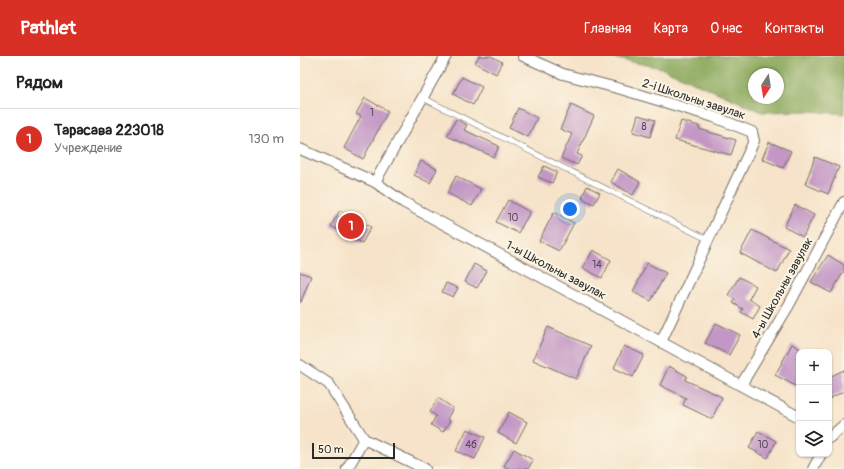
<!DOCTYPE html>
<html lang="ru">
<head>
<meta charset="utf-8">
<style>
	:root { --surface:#fff; --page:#f2f2f2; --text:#222; --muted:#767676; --line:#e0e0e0; --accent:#d93025 }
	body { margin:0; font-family:Pangolin,sans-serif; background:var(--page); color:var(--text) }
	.controls { position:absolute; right:12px; bottom:12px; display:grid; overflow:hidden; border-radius:8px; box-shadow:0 1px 3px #0004 }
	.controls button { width:36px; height:36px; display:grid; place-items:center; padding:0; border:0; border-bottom:1px solid var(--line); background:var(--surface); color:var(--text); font:20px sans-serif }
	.compass { position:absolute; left:448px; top:12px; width:36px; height:36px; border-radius:50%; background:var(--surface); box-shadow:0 1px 3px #0004; rotate:192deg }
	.scale { position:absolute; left:12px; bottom:10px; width:83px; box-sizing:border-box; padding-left:4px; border:2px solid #2b2b2b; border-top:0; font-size:11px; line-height:14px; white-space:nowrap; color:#2b2b2b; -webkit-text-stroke:3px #fcf5e5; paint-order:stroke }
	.you { position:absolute; left:270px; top:153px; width:14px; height:14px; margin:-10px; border:3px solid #fff; border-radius:50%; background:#1a73e8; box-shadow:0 0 0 6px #1a73e833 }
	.badge { display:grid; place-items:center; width:26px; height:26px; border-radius:50%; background:var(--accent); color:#fff; font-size:13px; font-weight:700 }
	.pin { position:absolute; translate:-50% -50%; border:2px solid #fff; box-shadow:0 1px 4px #0006 }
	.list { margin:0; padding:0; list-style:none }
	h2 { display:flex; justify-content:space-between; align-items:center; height:52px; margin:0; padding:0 16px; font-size:17px }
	h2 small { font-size:13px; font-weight:400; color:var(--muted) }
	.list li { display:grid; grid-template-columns:26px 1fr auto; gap:12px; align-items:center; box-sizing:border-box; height:60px; padding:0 16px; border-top:1px solid var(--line) }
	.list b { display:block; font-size:15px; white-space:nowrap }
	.list p { margin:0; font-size:13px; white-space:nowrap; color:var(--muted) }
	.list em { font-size:13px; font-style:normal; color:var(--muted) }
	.icon { flex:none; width:22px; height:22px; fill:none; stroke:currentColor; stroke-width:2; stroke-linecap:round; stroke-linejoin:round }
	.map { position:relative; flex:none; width:544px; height:413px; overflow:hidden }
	header { display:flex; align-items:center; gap:24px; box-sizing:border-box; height:56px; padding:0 20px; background:var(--accent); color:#fff }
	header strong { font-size:19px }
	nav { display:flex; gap:22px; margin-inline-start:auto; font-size:14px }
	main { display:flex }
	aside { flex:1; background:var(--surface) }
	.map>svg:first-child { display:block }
	.forest { fill:#8aa85b; stroke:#5a6a43; fill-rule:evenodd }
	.building { fill:#c296c5 }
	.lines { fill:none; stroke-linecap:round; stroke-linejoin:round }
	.lane-casing { stroke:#726b62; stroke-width:6 }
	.street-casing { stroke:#726b62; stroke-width:12 }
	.lane { stroke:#fff; stroke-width:5 }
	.street { stroke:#fff; stroke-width:10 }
	.labels { text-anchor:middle; stroke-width:4; stroke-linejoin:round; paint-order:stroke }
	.number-label { font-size:10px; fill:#514652 }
	.street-label { font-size:12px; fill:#2b2b2b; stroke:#fcf5e5 }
</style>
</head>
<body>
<header>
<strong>Pathlet</strong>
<nav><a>Главная</a><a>Карта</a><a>О нас</a><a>Контакты</a></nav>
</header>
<main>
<aside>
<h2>Рядом<small></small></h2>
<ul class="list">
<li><span class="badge">1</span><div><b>Тарасава 223018</b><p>Учреждение</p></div><em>130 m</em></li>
</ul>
</aside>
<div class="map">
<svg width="544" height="413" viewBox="0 0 544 413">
	<rect width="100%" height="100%" fill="#fcf5e5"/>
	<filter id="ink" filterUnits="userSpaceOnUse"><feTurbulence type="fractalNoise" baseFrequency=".025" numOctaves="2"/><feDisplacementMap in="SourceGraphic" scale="8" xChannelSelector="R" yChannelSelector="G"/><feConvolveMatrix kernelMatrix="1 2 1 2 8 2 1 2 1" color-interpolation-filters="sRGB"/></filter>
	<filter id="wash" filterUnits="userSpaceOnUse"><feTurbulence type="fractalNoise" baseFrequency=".012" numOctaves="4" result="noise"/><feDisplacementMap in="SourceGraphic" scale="16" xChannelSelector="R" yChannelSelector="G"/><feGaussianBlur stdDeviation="0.9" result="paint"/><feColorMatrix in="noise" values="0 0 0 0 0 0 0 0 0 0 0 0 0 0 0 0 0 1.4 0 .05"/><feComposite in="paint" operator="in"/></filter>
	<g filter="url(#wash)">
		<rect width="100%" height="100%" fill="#f6e3c9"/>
		<!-- forest -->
		<path class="forest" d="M 303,0 L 544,0 L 544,58 L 509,55 L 462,56 L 361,12 ZM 454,18 L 478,18 L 478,42 L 454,42 Z"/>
		<g id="blocks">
			<!-- building -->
			<g class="building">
				<polygon points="179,0 191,0 202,6 196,18 175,7"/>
				<polygon points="162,21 182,31 173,49 153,38"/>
				<polygon points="65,42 88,55 63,103 44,92 61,60 56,58"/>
				<polygon points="271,49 294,60 277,98 282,100 277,109 261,102 272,78 260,73"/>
				<polygon points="218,52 237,62 228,81 209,72"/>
				<polygon points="338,59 355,64 350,81 333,76"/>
				<polygon points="156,63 167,69 164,74 199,90 194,101 147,80"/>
				<polygon points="381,65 399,70 399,73 436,84 431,99 375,84"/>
				<polygon points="469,86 491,95 483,112 462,103"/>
				<polygon points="515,101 539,111 528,138 505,128"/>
				<polygon points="121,105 137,113 130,127 114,119"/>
				<polygon points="244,110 257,116 252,127 238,121"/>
				<polygon points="318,113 340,126 333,139 311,126"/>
				<polygon points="156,120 181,133 172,150 147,137"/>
				<polygon points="287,130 300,137 294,148 282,142"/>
				<polygon points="208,144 230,156 218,177 196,166"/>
				<polygon points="495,149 514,159 503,181 484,171"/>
				<polygon points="40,154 71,171 62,187 31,170"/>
				<polygon points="254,156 274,167 259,195 239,185"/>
				<polygon points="452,174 489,193 477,217 440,197"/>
				<polygon points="293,194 311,204 302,222 283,212"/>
				<polygon points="528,199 544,209 544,215 531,237 511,226"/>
				<polygon points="347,207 366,217 351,245 333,236"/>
				<polygon points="174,208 187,215 177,232 165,226"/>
				<polygon points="0,216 11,220 1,246 0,246"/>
				<polygon points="439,221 456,230 449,243 460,250 453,263 441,256 443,253 433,247 435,243 428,239"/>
				<polygon points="146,227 158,232 153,241 142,236"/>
				<polygon points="416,267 440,279 429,299 405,287"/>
				<polygon points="248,271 291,290 276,323 233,304"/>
				<polygon points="492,288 499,292 499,332 475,319"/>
				<polygon points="324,290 344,299 333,321 314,312"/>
				<polygon points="369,310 387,320 385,324 422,341 412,363 383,349 386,342 360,329"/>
				<polygon points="544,314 544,335 529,343 529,321"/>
				<polygon points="138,342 153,352 147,363 150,365 143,376 131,369 136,360 130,356"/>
				<polygon points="209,356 227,366 216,387 198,377"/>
				<polygon points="167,373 185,381 175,403 156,395"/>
				<polygon points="458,375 476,385 468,402 449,392"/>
				<polygon points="214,393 233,404 228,413 210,413 204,410"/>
			</g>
		</g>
	</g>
	<g filter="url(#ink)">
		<use href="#blocks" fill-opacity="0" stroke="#726b62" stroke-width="1"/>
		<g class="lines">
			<defs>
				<polyline id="lane" points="123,42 409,184"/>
				<g id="street">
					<polyline points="223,0 263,18 321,33 414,61 452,76 454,85 361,286"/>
					<polyline points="0,93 75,126 103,146 499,361"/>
					<polyline points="75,126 146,0"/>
					<polyline points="0,309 29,328 64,383 125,413"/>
					<polyline points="441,329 489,249 544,146"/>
					<polyline points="529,382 544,369"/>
					<polyline points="47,413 64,383"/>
					<polyline points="513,413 521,398"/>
				</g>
			</defs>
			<!-- lane casing -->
			<use href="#lane" class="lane-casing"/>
			<!-- street casing -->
			<use href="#street" class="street-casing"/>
			<!-- lane -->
			<use href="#lane" class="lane"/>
			<!-- street -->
			<use href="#street" class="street"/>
		</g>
	</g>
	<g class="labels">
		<!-- number labels -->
		<g class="number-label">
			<text x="72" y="60">1</text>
			<text x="344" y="74">8</text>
			<text x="213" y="165">10</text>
			<text x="297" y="212">14</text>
			<text x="171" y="392">4б</text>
			<text x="463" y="392">10</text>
		</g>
		<!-- street labels -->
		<g class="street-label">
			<text transform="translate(394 43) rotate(18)" y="4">2-і Школьны завулак</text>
			<text transform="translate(256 214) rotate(28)" y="4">1-ы Школьны завулак</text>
			<text transform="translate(482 232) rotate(-61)" y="4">4-ы Школьны завулак</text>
		</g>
	</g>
</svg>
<div class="controls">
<button>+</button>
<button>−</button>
<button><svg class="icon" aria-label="layers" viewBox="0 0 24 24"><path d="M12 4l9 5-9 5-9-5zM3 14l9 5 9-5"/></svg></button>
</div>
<svg class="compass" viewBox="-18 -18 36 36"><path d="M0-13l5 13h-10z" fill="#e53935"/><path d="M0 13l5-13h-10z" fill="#767676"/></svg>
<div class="scale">50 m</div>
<div class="you"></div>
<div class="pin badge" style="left:51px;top:170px">1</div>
</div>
</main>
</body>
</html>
